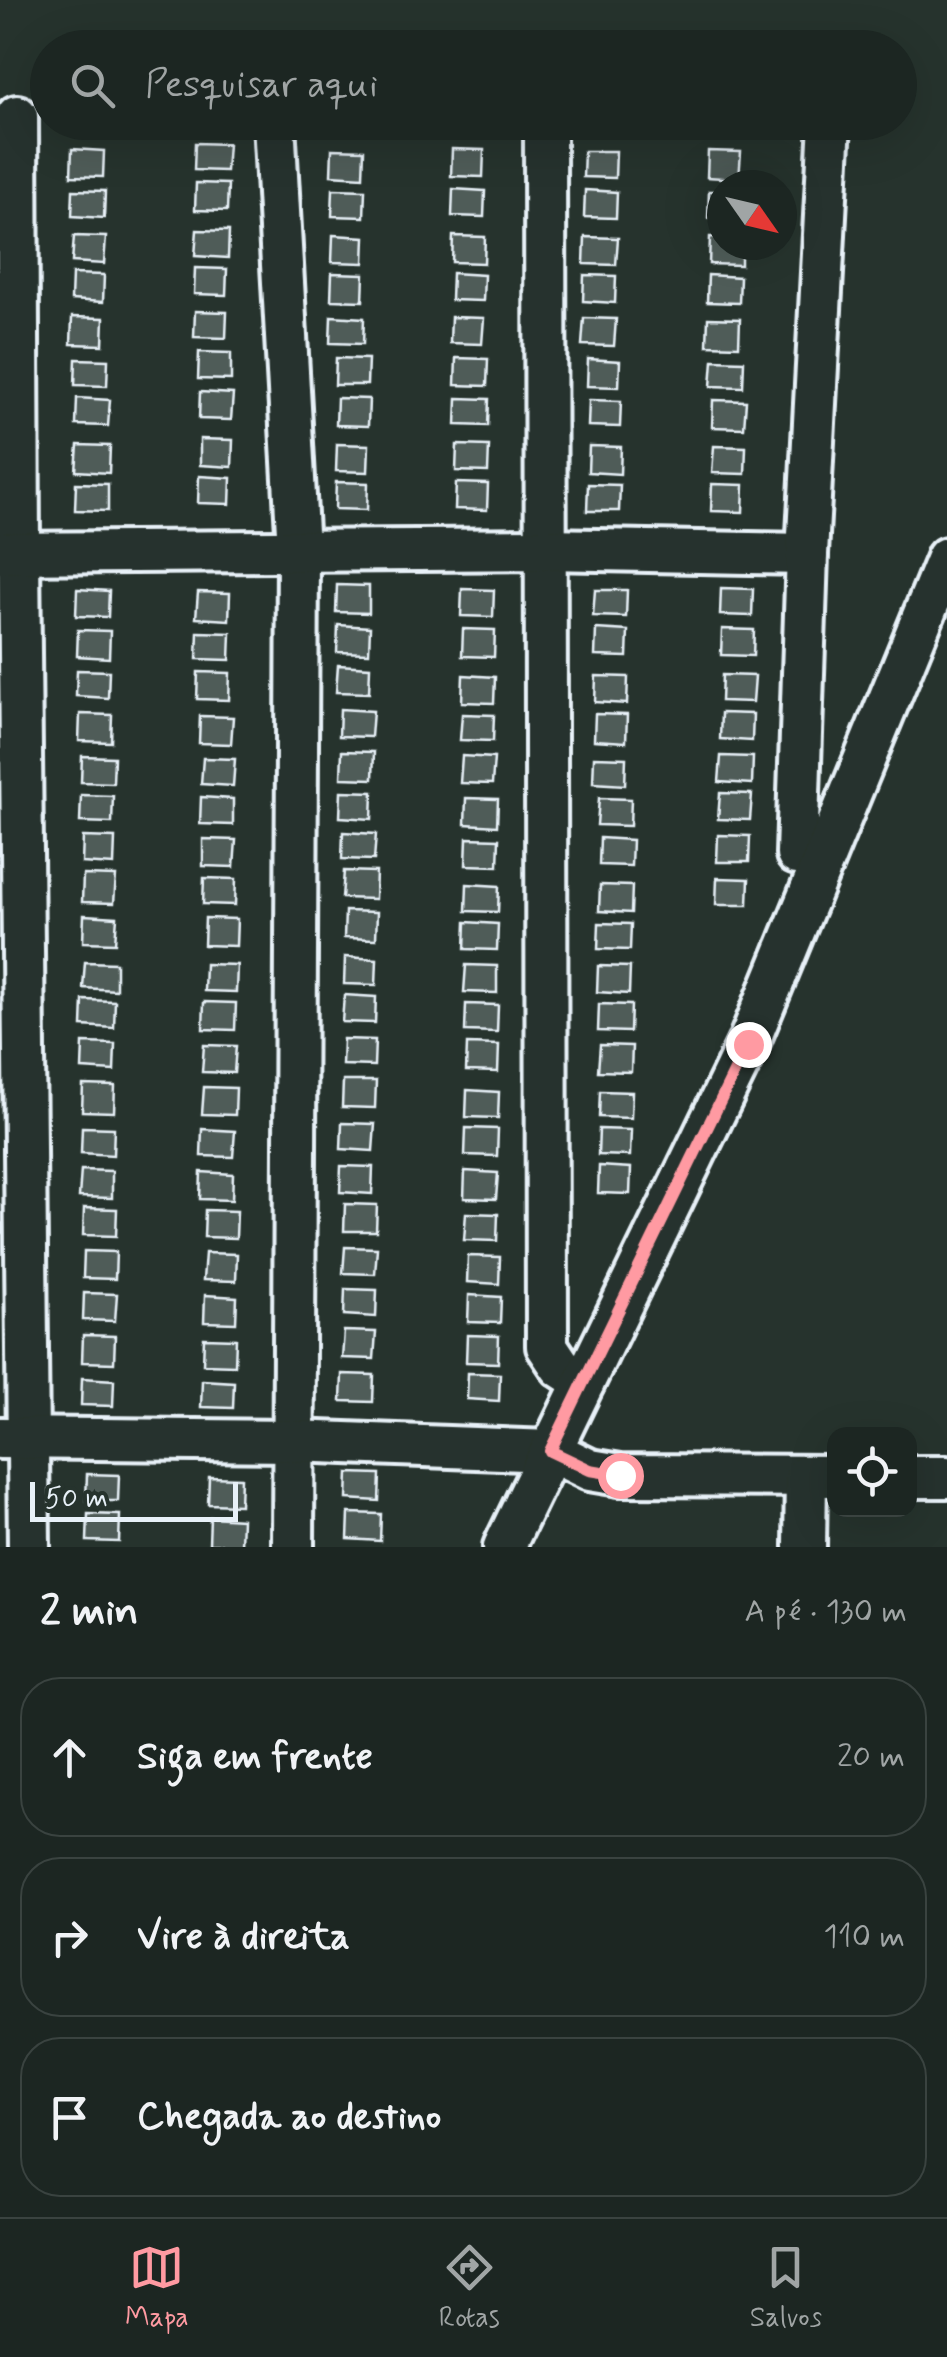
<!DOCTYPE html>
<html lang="pt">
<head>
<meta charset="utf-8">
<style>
	:root { --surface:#1c2622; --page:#29322f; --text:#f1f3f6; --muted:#a0a5a5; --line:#3a4340; --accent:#ff9aa2 }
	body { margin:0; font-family:Mynerve,sans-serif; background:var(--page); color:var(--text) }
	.controls { position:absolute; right:30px; bottom:30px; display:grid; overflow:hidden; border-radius:20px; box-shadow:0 10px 40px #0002 }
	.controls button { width:90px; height:90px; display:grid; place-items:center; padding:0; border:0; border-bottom:2px solid var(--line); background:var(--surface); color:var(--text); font:50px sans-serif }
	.compass { position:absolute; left:707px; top:170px; width:90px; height:90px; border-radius:50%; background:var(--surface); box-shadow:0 10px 40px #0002; rotate:124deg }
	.scale { position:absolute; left:30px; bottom:25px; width:208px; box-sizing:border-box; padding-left:10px; border:5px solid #e8f1f8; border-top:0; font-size:28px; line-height:35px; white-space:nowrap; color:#e8f1f8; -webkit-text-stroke:8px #26332d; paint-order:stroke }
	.stop { position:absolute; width:30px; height:30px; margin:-22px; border:8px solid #ff9aa2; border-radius:50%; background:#fff }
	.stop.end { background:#ff9aa2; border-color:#fff; box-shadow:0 2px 10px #0008 }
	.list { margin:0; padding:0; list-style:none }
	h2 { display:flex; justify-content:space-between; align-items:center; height:130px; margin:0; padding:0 40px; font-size:42px }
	h2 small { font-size:32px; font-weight:400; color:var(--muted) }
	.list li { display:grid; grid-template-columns:65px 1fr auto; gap:30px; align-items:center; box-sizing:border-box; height:160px; margin:0 20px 20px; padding:0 20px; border:2px solid var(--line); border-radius:40px }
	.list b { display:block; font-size:38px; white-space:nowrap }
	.list em { font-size:32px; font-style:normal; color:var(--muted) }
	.icon { flex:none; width:55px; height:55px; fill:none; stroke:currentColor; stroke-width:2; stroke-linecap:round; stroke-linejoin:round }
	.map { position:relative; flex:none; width:947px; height:1547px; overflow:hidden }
	.search { position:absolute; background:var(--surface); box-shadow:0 10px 40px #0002; left:30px; right:30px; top:30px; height:110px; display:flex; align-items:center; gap:25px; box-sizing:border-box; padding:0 35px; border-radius:55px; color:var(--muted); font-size:38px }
	.sheet { height:670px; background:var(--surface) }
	nav { display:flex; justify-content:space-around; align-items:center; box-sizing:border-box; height:140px; border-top:2px solid var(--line); background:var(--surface); font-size:28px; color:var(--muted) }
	nav a { display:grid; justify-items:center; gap:5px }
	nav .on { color:var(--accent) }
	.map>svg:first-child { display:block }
	.building { fill:#505c59; stroke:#e8f1f8; stroke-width:2.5 }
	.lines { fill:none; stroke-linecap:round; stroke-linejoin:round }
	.minor-casing { stroke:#e8f1f8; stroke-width:48 }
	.minor { stroke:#26332d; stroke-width:40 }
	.route { stroke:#ff9aa2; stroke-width:12 }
</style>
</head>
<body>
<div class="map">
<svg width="947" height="1547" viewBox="0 0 947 1547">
	<rect width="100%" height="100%" fill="#26332d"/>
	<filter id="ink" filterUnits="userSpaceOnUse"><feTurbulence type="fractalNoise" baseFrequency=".01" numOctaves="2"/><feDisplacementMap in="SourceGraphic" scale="20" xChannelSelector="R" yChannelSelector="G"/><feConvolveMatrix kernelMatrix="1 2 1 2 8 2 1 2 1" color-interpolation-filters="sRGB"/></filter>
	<g filter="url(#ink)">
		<!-- building -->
		<g class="building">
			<polygon points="195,143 228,144 226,171 194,170"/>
			<polygon points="72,149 104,151 103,177 71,176"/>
			<polygon points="332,149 364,150 363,177 331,175"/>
			<polygon points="452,149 484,150 483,177 451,176"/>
			<polygon points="584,151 616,151 615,178 583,177"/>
			<polygon points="708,151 741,152 739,179 707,177"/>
			<polygon points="196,183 228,184 227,211 195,210"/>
			<polygon points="333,189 365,190 364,217 332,216"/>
			<polygon points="453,189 485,191 484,217 452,216"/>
			<polygon points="73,190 105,191 104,218 72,216"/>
			<polygon points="585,190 617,192 616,218 584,217"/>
			<polygon points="709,191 722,191 722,218 708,218"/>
			<polygon points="197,230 229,231 228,258 195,256"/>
			<polygon points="333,235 365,237 364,263 332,262"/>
			<polygon points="74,236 106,237 104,264 72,262"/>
			<polygon points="453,236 485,237 484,263 452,262"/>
			<polygon points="585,237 618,238 616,265 584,264"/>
			<polygon points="710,237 722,238 722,245 741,245 741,265 709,264"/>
			<polygon points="195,268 227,269 226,295 194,294"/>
			<polygon points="332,273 364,274 363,301 331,300"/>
			<polygon points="452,273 484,275 483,301 451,300"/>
			<polygon points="72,274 104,275 103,302 71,300"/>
			<polygon points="584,275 616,276 615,303 583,301"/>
			<polygon points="708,275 740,277 739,303 707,302"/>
			<polygon points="195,311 227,312 226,338 194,337"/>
			<polygon points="331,316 364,318 363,344 330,343"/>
			<polygon points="72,317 104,318 103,345 71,344"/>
			<polygon points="451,317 484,318 482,344 450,343"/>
			<polygon points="584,318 616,319 614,346 582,345"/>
			<polygon points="708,318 740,319 739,346 707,345"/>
			<polygon points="199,352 231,353 231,380 198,379"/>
			<polygon points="336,358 368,359 367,385 335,385"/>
			<polygon points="456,358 488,359 487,386 455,385"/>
			<polygon points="76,359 108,360 107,386 75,385"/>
			<polygon points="588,359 620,361 619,387 587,386"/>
			<polygon points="713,360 744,361 743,387 711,386"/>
			<polygon points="200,392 233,394 231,420 199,419"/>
			<polygon points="77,398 110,400 108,426 76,425"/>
			<polygon points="337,398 369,399 368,426 336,425"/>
			<polygon points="457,398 489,399 488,426 456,425"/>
			<polygon points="589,400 621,401 620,427 588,426"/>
			<polygon points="713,400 746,401 744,428 712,427"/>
			<polygon points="200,439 233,440 232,467 200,465"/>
			<polygon points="337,444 369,445 368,472 336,471"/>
			<polygon points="78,445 110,446 109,473 76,471"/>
			<polygon points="457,445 489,446 488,472 456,471"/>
			<polygon points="589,446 621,447 620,474 588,472"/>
			<polygon points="714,446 746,447 745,474 712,473"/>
			<polygon points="199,476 231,478 230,504 198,503"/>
			<polygon points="336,482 368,483 367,510 335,509"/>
			<polygon points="76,483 108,484 108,511 75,510"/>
			<polygon points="456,483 488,484 487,510 455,509"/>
			<polygon points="588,484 620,485 619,511 587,511"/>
			<polygon points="712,484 744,485 743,512 711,511"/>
			<polygon points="337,585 369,586 369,613 336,612"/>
			<polygon points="721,588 753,589 752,616 720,615"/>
			<polygon points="77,589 109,591 108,617 76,616"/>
			<polygon points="462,589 494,590 493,617 461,616"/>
			<polygon points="595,590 627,590 626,617 593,616"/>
			<polygon points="198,592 230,593 229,620 196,618"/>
			<polygon points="338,625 370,627 369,653 337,652"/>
			<polygon points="463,629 495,630 494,657 462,656"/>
			<polygon points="596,629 628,631 627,657 595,656"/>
			<polygon points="722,629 754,630 753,656 721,655"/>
			<polygon points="78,630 110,631 109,658 77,656"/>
			<polygon points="198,632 231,633 230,660 197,659"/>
			<polygon points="338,665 370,667 369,693 336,692"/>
			<polygon points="77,670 109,671 108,698 76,696"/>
			<polygon points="198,672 230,673 229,700 197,699"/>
			<polygon points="463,675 495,677 494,703 462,702"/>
			<polygon points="722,675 755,676 753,702 721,701"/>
			<polygon points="596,676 628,677 627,704 595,702"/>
			<polygon points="340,709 373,711 371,737 339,736"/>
			<polygon points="721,713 753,714 752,741 720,739"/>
			<polygon points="80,714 112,715 111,742 79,741"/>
			<polygon points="462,714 494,715 493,741 460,740"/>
			<polygon points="595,714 627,715 626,742 594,740"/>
			<polygon points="200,716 233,717 231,744 199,743"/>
			<polygon points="342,751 374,752 373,779 341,778"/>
			<polygon points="82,756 114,757 113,783 81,782"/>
			<polygon points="462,756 494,758 492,784 460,783"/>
			<polygon points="721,756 753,757 752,784 719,782"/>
			<polygon points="594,757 626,758 625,785 593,783"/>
			<polygon points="203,758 235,759 233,786 201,784"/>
			<polygon points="341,791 373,792 372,819 340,817"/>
			<polygon points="720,793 752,794 750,820 718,819"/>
			<polygon points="81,795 113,796 112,823 80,822"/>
			<polygon points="201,797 233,799 233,825 200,824"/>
			<polygon points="466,798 498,799 497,826 465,824"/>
			<polygon points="599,798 631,799 630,826 597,825"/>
			<polygon points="343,832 376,834 374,860 342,859"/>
			<polygon points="718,835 750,836 749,862 717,862"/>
			<polygon points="83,837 115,838 114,865 82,863"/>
			<polygon points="467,838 499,839 498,866 466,865"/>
			<polygon points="600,838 632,840 631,866 599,865"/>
			<polygon points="203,839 236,840 234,867 203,866"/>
			<polygon points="344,871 376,872 375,899 342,898"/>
			<polygon points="83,875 116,876 114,903 82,902"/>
			<polygon points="204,878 236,879 235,905 203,904"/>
			<polygon points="717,878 749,879 748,905 716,905"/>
			<polygon points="467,884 499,886 498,912 466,911"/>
			<polygon points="600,885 632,886 631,913 599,911"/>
			<polygon points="345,911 377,912 376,939 344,938"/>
			<polygon points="84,915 117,917 115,943 83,942"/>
			<polygon points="205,918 237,919 236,946 204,945"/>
			<polygon points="466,922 498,924 497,950 465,949"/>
			<polygon points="599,923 631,924 630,950 598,949"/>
			<polygon points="345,957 377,959 376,985 344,984"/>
			<polygon points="85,962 116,963 116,990 83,988"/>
			<polygon points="205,964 237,965 236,992 204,991"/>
			<polygon points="466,965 497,966 497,993 464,992"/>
			<polygon points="598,966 630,967 629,994 597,992"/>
			<polygon points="344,995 376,997 375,1023 342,1022"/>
			<polygon points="83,1000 115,1001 114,1028 82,1026"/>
			<polygon points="204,1002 236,1003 235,1030 203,1029"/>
			<polygon points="466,1004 498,1005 497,1032 465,1031"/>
			<polygon points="599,1004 631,1005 630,1032 598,1031"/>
			<polygon points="343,1039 375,1040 374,1066 342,1065"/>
			<polygon points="83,1043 115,1044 114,1071 82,1069"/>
			<polygon points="467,1044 499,1045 498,1072 466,1071"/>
			<polygon points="204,1045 236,1046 234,1073 202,1072"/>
			<polygon points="600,1045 632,1046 631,1072 598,1071"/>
			<polygon points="343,1081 376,1081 375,1108 342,1107"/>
			<polygon points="83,1085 115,1086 114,1112 82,1111"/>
			<polygon points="204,1087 236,1088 235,1115 202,1114"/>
			<polygon points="467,1090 499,1092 498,1118 466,1117"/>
			<polygon points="600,1091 632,1092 631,1118 599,1117"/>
			<polygon points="342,1123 375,1124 373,1151 341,1149"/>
			<polygon points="82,1127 114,1128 113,1155 81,1153"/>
			<polygon points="466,1128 498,1129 497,1156 465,1155"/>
			<polygon points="202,1129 235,1131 233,1157 201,1156"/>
			<polygon points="599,1129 631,1130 630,1156 598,1155"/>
			<polygon points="341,1166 373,1167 372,1194 340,1192"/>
			<polygon points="599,1166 631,1168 630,1194 598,1193"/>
			<polygon points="81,1170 112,1171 112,1198 79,1197"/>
			<polygon points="465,1171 498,1173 496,1199 464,1198"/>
			<polygon points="201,1172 233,1174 232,1200 200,1199"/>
			<polygon points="345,1204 377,1205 376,1231 344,1231"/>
			<polygon points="84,1208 117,1209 116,1236 83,1235"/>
			<polygon points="205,1210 237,1211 236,1238 204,1237"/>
			<polygon points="466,1213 498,1214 497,1241 464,1240"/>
			<polygon points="345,1247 377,1248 375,1274 343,1273"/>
			<polygon points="84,1251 116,1252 115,1279 83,1278"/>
			<polygon points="205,1253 237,1254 236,1281 203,1280"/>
			<polygon points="468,1256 500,1257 499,1284 467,1282"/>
			<polygon points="345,1289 377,1290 376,1317 344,1315"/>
			<polygon points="84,1293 117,1294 115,1321 83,1320"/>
			<polygon points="205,1295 237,1297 236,1323 204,1322"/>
			<polygon points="469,1295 501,1297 500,1323 468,1322"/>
			<polygon points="344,1331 376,1332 374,1359 342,1358"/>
			<polygon points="83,1335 115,1336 114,1363 82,1362"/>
			<polygon points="467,1335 499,1336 498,1363 466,1362"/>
			<polygon points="204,1338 236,1339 235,1365 203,1364"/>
			<polygon points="468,1373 500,1374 499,1401 467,1399"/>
			<polygon points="342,1374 374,1375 373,1402 341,1401"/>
			<polygon points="82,1378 114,1380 113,1406 81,1405"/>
			<polygon points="202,1380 234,1382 233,1408 201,1407"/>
			<polygon points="348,1473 380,1474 379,1501 347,1499"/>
			<polygon points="87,1474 119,1475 118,1501 86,1501"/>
			<polygon points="209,1477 241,1478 240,1505 208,1504"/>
			<polygon points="349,1513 381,1514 380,1541 348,1539"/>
			<polygon points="88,1514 120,1515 119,1542 87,1541"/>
			<polygon points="210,1517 242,1519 241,1545 209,1544"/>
		</g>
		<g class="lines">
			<defs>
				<g id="minor">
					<polyline points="17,116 19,553 29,1547"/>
					<polyline points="274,122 298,550 293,1547"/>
					<polyline points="545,122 547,1346 561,1367 584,1382"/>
					<polyline points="0,553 547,549 807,554"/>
					<polyline points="797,854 807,554 830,122"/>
					<polyline points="0,1438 293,1441 551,1451 590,1470 620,1475 834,1476"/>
					<polyline points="910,1477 947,1477"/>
					<polyline points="504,1547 748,1044 947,558"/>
					<polyline points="805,1547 806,1476"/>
				</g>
			</defs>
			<!-- minor casing -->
			<use href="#minor" class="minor-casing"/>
			<!-- minor -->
			<use href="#minor" class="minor"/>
		</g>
	</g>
	<g class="lines" filter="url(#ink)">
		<!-- route -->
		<polyline class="route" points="620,1475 590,1470 550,1451 748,1044"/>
	</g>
</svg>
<div class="controls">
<button><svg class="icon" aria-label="locate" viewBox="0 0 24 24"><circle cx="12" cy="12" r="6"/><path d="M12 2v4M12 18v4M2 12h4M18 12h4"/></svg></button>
</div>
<svg class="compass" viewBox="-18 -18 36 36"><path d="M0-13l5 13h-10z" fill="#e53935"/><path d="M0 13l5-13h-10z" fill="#a0a5a5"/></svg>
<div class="scale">50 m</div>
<div class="stop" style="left:620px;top:1475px"></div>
<div class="stop end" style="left:748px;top:1044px"></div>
<div class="search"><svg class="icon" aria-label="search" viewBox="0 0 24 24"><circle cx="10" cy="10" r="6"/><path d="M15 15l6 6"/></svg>Pesquisar aqui</div>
</div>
<section class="sheet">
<h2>2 min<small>A pé · 130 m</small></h2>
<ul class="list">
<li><svg class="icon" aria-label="ahead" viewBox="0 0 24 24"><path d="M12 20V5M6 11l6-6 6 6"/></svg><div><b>Siga em frente</b></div><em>20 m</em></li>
<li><svg class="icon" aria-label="right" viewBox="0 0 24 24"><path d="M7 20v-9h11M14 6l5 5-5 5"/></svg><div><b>Vire à direita</b></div><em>110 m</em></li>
<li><svg class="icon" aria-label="arrive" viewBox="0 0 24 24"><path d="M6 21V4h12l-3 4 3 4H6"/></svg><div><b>Chegada ao destino</b></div></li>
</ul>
</section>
<nav>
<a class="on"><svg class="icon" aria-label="map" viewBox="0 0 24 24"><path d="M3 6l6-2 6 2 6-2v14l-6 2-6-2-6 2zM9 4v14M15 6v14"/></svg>Mapa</a>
<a><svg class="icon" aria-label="directions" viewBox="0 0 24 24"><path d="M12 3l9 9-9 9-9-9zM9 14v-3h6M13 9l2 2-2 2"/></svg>Rotas</a>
<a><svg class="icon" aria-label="saved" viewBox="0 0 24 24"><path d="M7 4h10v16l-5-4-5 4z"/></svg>Salvos</a>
</nav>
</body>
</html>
